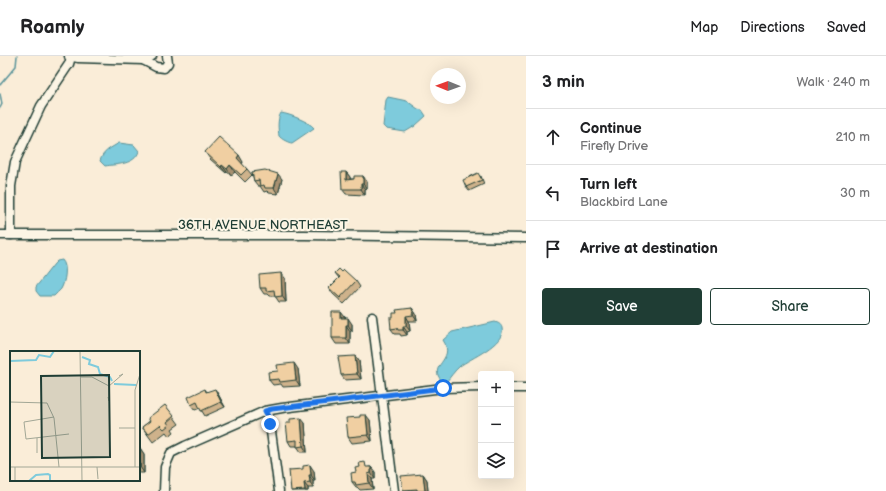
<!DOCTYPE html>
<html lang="en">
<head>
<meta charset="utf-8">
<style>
	:root { --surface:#fff; --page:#f6f6f6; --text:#202124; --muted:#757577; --line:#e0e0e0; --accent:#1f3d34 }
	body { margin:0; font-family:"Balsamiq Sans",sans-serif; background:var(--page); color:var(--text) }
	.controls { position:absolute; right:12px; bottom:12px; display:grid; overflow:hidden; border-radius:4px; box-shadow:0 4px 16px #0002 }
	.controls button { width:36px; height:36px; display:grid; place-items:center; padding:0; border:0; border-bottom:1px solid var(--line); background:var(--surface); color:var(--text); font:20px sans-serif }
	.compass { position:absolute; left:430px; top:12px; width:36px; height:36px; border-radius:50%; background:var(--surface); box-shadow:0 4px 16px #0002; rotate:271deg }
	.stop { position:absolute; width:12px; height:12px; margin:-9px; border:3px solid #1a73e8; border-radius:50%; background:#fff }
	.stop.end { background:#1a73e8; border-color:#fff; box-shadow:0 1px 4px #0008 }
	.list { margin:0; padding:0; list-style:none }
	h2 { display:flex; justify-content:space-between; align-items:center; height:52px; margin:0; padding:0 16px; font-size:17px }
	h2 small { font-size:13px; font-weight:400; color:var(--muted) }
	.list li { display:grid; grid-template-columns:26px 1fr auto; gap:12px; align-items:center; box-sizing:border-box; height:56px; padding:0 16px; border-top:1px solid var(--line) }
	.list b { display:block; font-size:15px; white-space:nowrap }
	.list p { margin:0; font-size:13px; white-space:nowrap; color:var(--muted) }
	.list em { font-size:13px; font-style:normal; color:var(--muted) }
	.actions { display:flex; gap:8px; padding:12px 16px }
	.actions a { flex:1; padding:9px 0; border:1px solid var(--accent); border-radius:4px; text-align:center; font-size:14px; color:var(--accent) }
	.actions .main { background:var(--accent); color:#fff }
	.icon { flex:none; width:22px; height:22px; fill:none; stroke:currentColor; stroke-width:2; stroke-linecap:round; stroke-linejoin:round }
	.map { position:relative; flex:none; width:526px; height:435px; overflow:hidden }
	header { display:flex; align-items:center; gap:24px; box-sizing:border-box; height:56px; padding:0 20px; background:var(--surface); border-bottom:1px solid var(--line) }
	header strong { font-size:19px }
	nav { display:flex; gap:22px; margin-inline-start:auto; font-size:14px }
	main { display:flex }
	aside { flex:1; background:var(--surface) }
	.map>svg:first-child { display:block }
	.water { fill:#7ecbdc; stroke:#589299 }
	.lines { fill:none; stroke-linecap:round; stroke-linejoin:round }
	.stream { stroke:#589299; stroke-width:1.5 }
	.minor-casing { stroke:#1f3d34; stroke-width:11 }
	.minor { stroke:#fcf5e5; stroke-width:8 }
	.wall { fill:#ceb28b; stroke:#1f3d34 }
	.shaded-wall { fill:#a89171; stroke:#1f3d34 }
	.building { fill:#f0cfa2; stroke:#1f3d34 }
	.route { stroke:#1a73e8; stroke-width:5 }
	.labels { text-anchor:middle; stroke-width:4; stroke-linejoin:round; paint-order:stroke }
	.street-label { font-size:13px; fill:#1f3d34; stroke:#fcf5e5 }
	.inset-river { fill:none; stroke:#7ecbdc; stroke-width:2 }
	.inset-road { fill:none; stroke:#a2a796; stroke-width:1 }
	.view { fill:#1f3d34; fill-opacity:0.15; stroke:#1f3d34; stroke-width:2 }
	.inset-edge { fill:none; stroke:#1f3d34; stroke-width:2 }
</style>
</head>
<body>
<header>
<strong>Roamly</strong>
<nav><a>Map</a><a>Directions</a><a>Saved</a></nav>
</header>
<main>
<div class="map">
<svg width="526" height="435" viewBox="0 0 526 435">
	<rect width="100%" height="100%" fill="#faedd8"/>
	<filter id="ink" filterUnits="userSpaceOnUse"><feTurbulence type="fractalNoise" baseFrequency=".025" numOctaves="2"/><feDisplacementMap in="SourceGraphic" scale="8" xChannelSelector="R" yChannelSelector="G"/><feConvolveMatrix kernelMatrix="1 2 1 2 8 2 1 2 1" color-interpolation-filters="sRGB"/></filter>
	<g filter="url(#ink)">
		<!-- water -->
		<g class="water">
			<polygon points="388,41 407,45 418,53 422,54 426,60 415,70 405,76 386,73 383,70 386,44"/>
			<path d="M 281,57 C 289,58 310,66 314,72 L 292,87 C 289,87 281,83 279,80 C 278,73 277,63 281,57 Z"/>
			<path d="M 119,87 L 134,89 L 139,95 C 135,109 117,108 105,110 L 100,105 C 103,95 111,92 119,87 Z"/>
			<path d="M 62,204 C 68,210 65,226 61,233 C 59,235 56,238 54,240 L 40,240 L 36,235 L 36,231 L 54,208 L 57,205 Z"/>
			<path d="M 495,266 C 498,267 501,268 502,272 C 506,288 469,303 460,310 C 454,315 450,322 445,327 L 443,326 C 425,309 457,305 443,284 L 452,276 Z"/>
		</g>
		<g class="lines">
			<!-- stream -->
			<g class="stream">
				<polyline points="0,29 16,10 17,0"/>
				<polyline points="0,38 2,48 0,52"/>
			</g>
			<defs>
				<g id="minor">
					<polyline points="69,0 78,2 143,4 156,11 164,12 168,7 167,0"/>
					<polyline points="143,4 152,0"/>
					<polyline points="0,179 305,179 526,182"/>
					<polyline points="11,179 11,130 15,106 41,50 69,8 71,1"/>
					<polyline points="372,261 394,435"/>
					<polyline points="511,332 526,332"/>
					<polyline points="265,355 269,362 270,368 279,435"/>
					<polyline points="164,435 165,411 171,397 185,390 265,355 282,352 443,332 481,331"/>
				</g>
			</defs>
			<!-- minor casing -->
			<use href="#minor" class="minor-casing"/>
			<!-- minor -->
			<use href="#minor" class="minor"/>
		</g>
		<!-- wall -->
		<g class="wall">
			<polygon points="205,96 243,106 242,108 247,113 252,119 245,126 235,116 231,119 227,116 226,117 210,103"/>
			<polygon points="252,116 282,123 278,138 269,137 267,135 264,136 260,130 258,130 254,125"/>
			<polygon points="346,116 350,121 350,123 354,123 363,120 367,126 367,133 365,133 365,139 346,138 342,133"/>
			<polygon points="481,120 484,128 469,135 466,131"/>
			<polygon points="342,216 356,225 360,231 344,248 333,238 329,232 339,222 335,217"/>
			<polygon points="285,222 286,246 279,246 275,240 270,240 268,238 264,238 260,232"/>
			<polygon points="412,252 416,258 417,265 409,265 410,275 407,276 407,279 401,280 400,278 395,278 391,273 393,262 397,257"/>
			<polygon points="345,261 352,268 352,275 350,275 350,288 336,288 332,282"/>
			<polygon points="355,300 359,305 361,323 345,324 341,319"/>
			<polygon points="298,313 300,330 283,331 281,328 273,329 269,324"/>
			<polygon points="205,333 207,336 218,338 225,351 205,360 200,352 195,354 191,349"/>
			<polygon points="165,349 179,368 172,373 174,376 169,380 166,376 153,386 142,371 150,365"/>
			<polygon points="370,364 372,385 352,387 348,381"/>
			<polygon points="305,367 307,396 301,396 297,390 291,390 288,385"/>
			<polygon points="139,392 140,392 144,398 144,417 139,417"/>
			<polygon points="369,411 371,411 375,416 375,423 372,423 373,433 360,434 357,431 356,431 352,426 356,416"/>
			<polygon points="314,415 315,425 313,425 313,432 308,432 308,435 291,435"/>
			<polygon points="423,418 427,424 428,435 403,435 403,434"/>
		</g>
		<!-- shaded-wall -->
		<g class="shaded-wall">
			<polygon points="239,99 243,106 241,109 237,102"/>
			<polygon points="222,109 227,116 226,117 221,111"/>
			<polygon points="230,109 235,116 231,119 227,113"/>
			<polygon points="346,116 350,121 350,129 346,124"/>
			<polygon points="278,118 282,123 278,138 274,132"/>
			<polygon points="363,120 367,126 367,133 363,128"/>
			<polygon points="361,128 365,133 365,139 361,133"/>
			<polygon points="281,217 285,222 286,246 282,240"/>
			<polygon points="412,252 416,258 417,265 413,259"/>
			<polygon points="341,256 345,261 345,268 341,262"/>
			<polygon points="406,260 409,265 410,275 406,270"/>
			<polygon points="348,262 352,268 352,275 348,269"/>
			<polygon points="346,269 350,275 350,288 346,282"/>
			<polygon points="403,270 407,276 407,279 403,274"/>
			<polygon points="355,300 359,305 361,323 357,318"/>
			<polygon points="294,307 298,313 300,330 296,324"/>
			<polygon points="215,333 218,338 225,351 221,346"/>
			<polygon points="366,359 370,364 372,385 368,379"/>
			<polygon points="301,362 305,367 307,396 303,390"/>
			<polygon points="140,392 144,398 144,417 140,411"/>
			<polygon points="310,409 314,415 315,425 311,419"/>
			<polygon points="371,411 375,416 375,423 371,417"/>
			<polygon points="368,418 372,423 373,433 369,427"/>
			<polygon points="423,418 427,424 428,435 425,435"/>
			<polygon points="309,419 313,425 313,432 310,426"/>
			<polygon points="304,427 308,432 308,435 305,435 305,434"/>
		</g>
		<!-- building -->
		<g class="building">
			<polygon points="219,81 239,99 237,102 247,113 241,119 230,109 227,113 222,109 221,111 205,96"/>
			<polygon points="265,114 278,118 274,132 265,132 264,129 260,130 259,124 254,125 252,116"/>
			<polygon points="341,116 346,116 346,124 354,123 354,120 363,120 363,128 361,128 361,133 342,133"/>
			<polygon points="478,117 482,124 466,131 463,124"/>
			<polygon points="339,213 342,216 344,214 356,225 340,242 329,232 340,221 335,217"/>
			<polygon points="281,217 282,240 275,241 274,234 266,235 266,232 260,232 259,219"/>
			<polygon points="412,252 413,259 406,260 406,270 403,270 403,274 398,274 397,272 391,273 390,262 393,262 393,257 397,257 396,254"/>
			<polygon points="332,256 341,256 341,262 348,262 348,269 346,269 346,282 332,282"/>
			<polygon points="355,300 357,318 341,319 338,301"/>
			<polygon points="294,307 296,324 280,326 279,323 269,324 268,316 278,315 277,309"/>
			<polygon points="205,333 206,336 215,333 221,346 201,355 197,346 191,349 188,341"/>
			<polygon points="165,349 174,360 167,366 169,369 164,373 160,369 148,378 142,371 150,365 148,362"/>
			<polygon points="360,359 366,359 368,379 348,381 346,362 360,361"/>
			<polygon points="301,362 303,390 297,391 297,384 288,385 286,367 290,367 290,363"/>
			<rect x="139" y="392" width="1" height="19"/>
			<polygon points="365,406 366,411 371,411 371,417 368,418 369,427 356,429 355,426 352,426 351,417 356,416 355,412 360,411 359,407"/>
			<polygon points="310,409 311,419 309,419 310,426 304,427 305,434 291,435 289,414 303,413 303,410"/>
			<polygon points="423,418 425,435 417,435 417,433 403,434 401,420"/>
		</g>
	</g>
	<g class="lines" filter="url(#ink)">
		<!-- route -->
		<polyline class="route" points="270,368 269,362 265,355 272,353 443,332"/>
	</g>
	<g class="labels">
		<!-- street labels -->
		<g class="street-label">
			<text x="263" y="173">36TH AVENUE NORTHEAST</text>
		</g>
	</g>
	<!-- overview -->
	<g transform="translate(10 295)">
		<rect width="130" height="130" fill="#faedd8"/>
		<path class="inset-river" d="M 72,6 L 80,9 L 79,13 L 88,16 L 90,23 L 100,26 L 102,30M 0,10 L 26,9 L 29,4 L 40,6 L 44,0M 104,33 L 126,34M 19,130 L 26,124 L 38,123 L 40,124 L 40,130"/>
		<path class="inset-road" d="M 70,0 L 72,130M 71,26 L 82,26 L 99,35M 98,46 L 99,50 L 99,35 L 113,23 L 109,25M 0,51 L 37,52 L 44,67 L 49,116M 44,66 L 14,71 L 16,88 L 59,83M 109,77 L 125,77M 27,102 L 27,87M 0,116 L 130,116M 87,116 L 88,128M 125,116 L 125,39 L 130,23M 5,130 L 5,116"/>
		<path class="view" d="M 99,24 L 100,106 L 32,107 L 31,25 Z"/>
		<rect width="130" height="130" class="inset-edge"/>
	</g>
</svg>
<div class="controls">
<button>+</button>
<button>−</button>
<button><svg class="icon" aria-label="layers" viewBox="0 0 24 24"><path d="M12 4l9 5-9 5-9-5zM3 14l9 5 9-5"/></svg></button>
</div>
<svg class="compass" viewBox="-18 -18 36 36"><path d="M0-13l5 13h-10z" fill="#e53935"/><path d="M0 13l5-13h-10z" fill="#757577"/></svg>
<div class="stop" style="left:443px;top:332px"></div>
<div class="stop end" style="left:270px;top:368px"></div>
</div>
<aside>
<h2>3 min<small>Walk · 240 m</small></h2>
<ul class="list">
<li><svg class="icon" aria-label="ahead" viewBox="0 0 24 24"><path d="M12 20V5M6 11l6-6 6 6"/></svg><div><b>Continue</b><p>Firefly Drive</p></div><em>210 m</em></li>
<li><svg class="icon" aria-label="left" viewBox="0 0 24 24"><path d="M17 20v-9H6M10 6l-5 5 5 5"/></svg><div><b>Turn left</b><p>Blackbird Lane</p></div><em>30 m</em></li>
<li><svg class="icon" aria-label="arrive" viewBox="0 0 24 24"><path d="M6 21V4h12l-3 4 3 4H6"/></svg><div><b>Arrive at destination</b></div></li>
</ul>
<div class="actions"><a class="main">Save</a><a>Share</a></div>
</aside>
</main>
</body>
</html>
